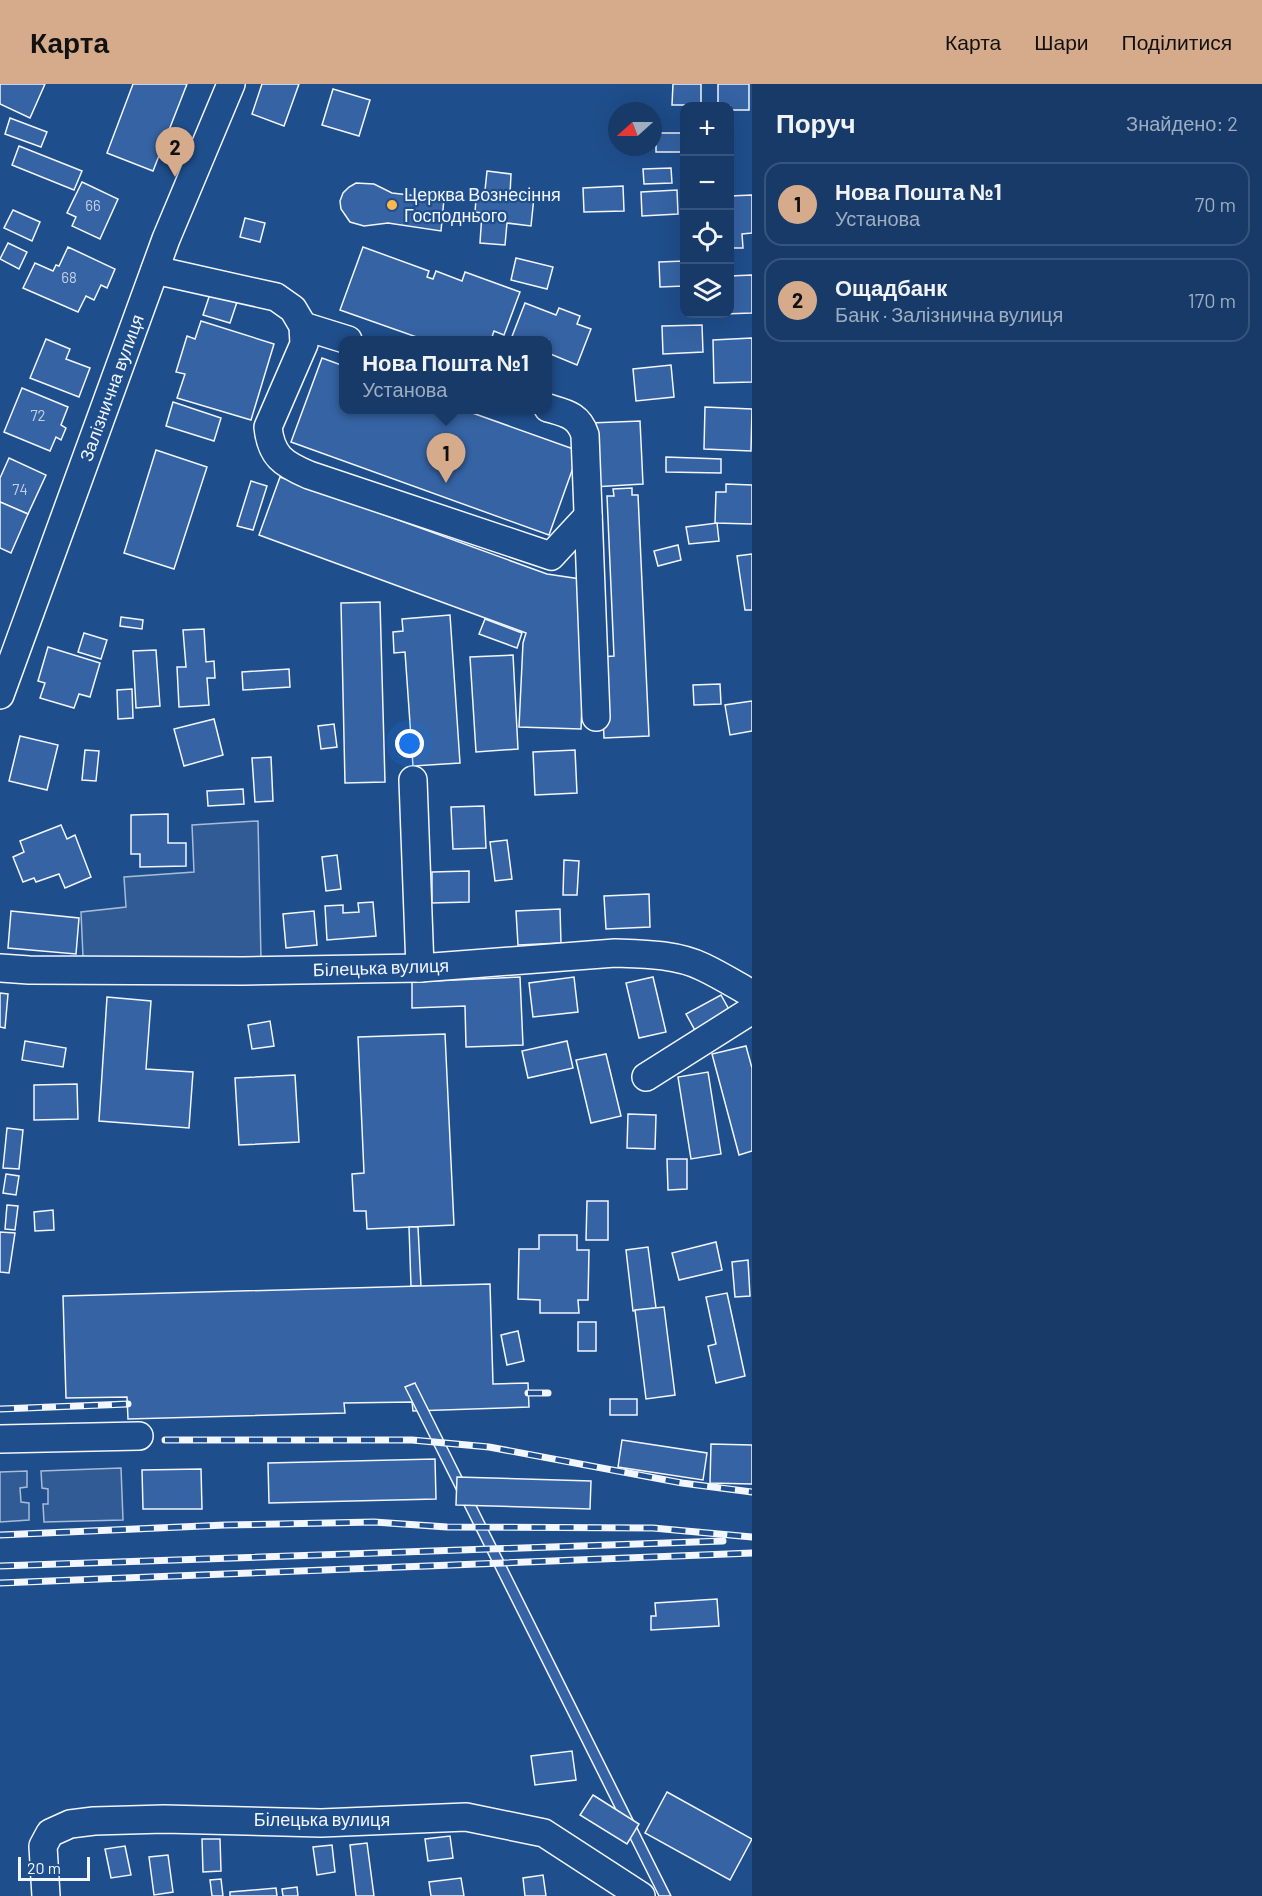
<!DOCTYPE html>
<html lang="uk">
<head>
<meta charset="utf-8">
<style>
	:root { --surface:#173a69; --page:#244571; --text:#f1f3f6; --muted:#9eadc0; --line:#36547d; --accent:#d6ab8b }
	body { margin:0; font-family:Barlow,sans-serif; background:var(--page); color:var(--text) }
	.controls { position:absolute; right:18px; top:18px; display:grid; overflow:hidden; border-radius:12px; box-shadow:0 6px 24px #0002 }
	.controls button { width:54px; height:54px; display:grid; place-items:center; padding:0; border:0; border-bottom:2px solid var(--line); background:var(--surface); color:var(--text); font:30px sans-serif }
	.compass { position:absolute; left:608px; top:18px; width:54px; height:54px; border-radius:50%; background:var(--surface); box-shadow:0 6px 24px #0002; rotate:249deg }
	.scale { position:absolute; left:18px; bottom:15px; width:72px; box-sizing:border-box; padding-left:6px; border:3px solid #f2f6ff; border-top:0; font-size:16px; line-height:21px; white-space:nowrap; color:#f2f6ff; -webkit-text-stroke:4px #1f4e8c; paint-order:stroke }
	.you { position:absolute; left:410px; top:660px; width:21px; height:21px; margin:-15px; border:4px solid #fff; border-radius:50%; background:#1a73e8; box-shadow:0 0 0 9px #1a73e833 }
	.badge { display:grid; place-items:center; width:39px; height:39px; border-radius:50%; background:var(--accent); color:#111; font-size:20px; font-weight:700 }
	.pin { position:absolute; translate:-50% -50px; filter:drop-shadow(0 2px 3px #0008) }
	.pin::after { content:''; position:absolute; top:32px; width:21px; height:18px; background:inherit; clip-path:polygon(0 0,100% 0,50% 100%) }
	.popup { position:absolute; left:339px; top:252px; width:213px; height:78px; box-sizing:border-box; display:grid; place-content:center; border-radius:12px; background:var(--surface); filter:drop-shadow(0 2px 4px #0005); font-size:20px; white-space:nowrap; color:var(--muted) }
	.popup b { font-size:22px; color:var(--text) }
	.popup::after { content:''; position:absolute; left:50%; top:100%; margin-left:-12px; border:12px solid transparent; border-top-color:var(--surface) }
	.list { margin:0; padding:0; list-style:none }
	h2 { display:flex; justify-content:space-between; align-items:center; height:78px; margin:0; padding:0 24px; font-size:26px }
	h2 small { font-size:20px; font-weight:400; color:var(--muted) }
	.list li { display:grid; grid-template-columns:39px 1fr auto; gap:18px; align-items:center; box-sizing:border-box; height:84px; margin:0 12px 12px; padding:0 12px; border:2px solid var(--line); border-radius:18px }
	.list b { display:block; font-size:22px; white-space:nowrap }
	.list p { margin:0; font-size:20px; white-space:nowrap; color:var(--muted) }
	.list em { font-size:20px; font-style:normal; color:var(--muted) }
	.icon { flex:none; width:33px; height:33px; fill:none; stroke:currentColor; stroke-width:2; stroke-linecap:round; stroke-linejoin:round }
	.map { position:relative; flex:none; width:752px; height:1812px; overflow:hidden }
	header { display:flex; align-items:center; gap:36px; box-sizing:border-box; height:84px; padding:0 30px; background:var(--accent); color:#111 }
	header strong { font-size:28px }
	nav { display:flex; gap:33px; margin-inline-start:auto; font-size:21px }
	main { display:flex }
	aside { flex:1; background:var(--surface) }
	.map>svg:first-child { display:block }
	.built { fill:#305b95; stroke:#a8bbd7; stroke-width:1.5 }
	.building { fill:#3563a3; stroke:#f2f6ff; stroke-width:1.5 }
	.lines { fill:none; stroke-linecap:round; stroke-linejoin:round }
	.minor-casing { stroke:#f2f6ff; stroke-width:30 }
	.minor { stroke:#1f4e8c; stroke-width:27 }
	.rail-casing { stroke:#f2f6ff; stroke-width:7 }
	.rail { stroke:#1f4e8c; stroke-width:4.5; stroke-dasharray:14; stroke-linecap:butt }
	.poi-dot { fill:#ffb74d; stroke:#1f4e8c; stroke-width:2 }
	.labels { text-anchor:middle; stroke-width:4.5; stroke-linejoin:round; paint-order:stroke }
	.number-label { font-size:15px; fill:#c3d1e8 }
	.poi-label { font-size:18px; fill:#f2f6ff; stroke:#1f4e8c; text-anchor:start }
	.street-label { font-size:18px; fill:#f2f6ff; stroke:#1f4e8c }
</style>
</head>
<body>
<header>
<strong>Карта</strong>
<nav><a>Карта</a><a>Шари</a><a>Поділитися</a></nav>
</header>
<main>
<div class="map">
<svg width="752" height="1812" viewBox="0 0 752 1812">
	<rect width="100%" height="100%" fill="#1f4e8c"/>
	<!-- built -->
	<g class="built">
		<polygon points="258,737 261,875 83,873 81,828 126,823 124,793 194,788 192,741"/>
		<polygon points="121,1384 123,1436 44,1438 43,1420 48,1420 48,1405 42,1404 41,1387"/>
		<polygon points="27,1387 27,1403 20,1404 21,1418 29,1419 29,1436 0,1438 0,1388"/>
	</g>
	<!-- building -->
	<g class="building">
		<polygon points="0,0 45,0 30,34 0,20"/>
		<polygon points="133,0 187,0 153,87 107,69"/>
		<polygon points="262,0 299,0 284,42 252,30"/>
		<polygon points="673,0 701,0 701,21 672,21"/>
		<polygon points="718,0 749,0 749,26 730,26 730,22 718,22"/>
		<polygon points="333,5 370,16 359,52 322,41"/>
		<polygon points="10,34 47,48 41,63 5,50"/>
		<rect x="656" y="49" width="28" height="19"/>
		<polygon points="19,62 82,87 74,106 12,81"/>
		<polygon points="671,84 672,99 644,100 643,85"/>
		<polygon points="487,87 511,90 510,111 534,113 531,142 507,139 505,161 480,159 482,129 475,128 476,115 484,116"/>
		<polygon points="82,98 118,115 100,155 72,142 76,133 67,129"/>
		<polygon points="356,99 374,100 392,109 444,115 441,147 388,139 364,142 350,138 341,125 340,117 343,109 349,103"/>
		<polygon points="623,102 624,127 584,128 583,104"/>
		<polygon points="677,106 678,130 642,132 641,108"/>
		<polygon points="752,111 752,149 742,150 743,164 730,164 730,112"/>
		<polygon points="13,126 40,138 32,157 4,144"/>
		<polygon points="245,134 265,139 260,158 240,153"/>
		<polygon points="8,159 27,168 19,185 0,175"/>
		<polygon points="68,163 115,185 107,204 101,201 94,216 86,212 78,228 23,204 35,179 53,187 56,181 59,182"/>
		<polygon points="363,163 429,187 427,193 433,195 436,187 462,197 465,188 520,208 504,251 494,247 491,256 425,256 340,226"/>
		<polygon points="516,174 553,183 547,205 511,196"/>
		<polygon points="684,177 684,202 660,203 659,178"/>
		<polygon points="752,191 752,229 723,230 730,230 730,192"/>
		<polygon points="211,207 238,215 230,239 203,231"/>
		<polygon points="525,219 556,231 559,224 580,232 577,240 591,245 577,281 548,269 548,256 516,256 511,255"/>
		<polygon points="201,237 274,260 251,336 177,314 185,290 176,288 187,252 195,255"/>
		<polygon points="702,241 703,268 663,270 662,242"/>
		<polygon points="752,254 752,298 714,299 713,256"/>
		<polygon points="46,255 70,265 66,275 90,284 79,313 30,294"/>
		<polygon points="322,274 344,282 344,326 464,326 579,367 549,451 291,358"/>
		<polygon points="671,281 674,313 636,317 633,285"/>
		<polygon points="22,304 68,323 61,341 66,344 61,356 56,353 50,367 4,348"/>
		<polygon points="173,318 221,334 214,357 166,342"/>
		<polygon points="705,323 752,325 751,367 704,365"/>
		<polygon points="640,337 643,400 593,403 590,339"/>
		<polygon points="156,366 207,383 174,485 124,469"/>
		<polygon points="666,373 721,375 721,389 666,388"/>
		<polygon points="9,374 46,391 28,430 0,418 0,394"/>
		<polygon points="280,393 547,490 587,496 581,645 519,643 523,559 526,549 259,451"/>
		<polygon points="251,397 267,402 253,446 237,442"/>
		<polygon points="726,400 752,401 752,440 715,439 716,408 726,408"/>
		<polygon points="632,404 632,411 638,411 649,652 604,654 600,573 614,572 607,412 614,412 613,405"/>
		<polygon points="0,418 28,430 11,469 0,464"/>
		<polygon points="717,439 719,457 689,460 686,443"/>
		<polygon points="678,461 681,476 658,482 654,467"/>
		<polygon points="752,470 752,526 745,526 737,472"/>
		<polygon points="380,518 385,698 345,699 341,519"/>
		<polygon points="450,531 460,679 413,682 405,568 394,569 393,548 403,547 402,535"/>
		<polygon points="121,533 143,536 142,545 120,542"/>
		<polygon points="485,535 522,549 517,564 479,550"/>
		<polygon points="204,545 206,578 214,577 215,594 207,594 209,621 179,623 177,583 186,583 183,546"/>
		<polygon points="84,549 107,556 101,575 78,568"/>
		<polygon points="48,563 100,579 90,613 79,610 74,624 40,614 45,599 38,597"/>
		<polygon points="156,566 160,622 136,624 133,567"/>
		<polygon points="513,571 518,665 476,668 470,573"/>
		<polygon points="289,585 290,603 243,606 242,588"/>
		<polygon points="720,600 721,620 694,621 693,601"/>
		<polygon points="132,605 133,634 118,635 117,606"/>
		<polygon points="752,617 752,647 730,651 725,621"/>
		<polygon points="214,635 223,671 184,682 174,645"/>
		<polygon points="334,640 337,663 321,665 318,642"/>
		<polygon points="20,652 58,661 47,706 9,697"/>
		<polygon points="85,666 99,667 96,697 82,696"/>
		<polygon points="575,666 577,709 535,711 533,668"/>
		<polygon points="271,673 273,717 255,718 252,674"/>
		<polygon points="243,705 244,720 208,722 207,707"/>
		<polygon points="484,722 486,764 453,765 451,723"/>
		<polygon points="168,730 168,759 186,759 186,782 140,783 140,770 131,770 131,731"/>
		<polygon points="61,741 67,755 75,751 91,793 65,804 59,790 36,798 34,794 23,798 13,773 24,768 20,757"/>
		<polygon points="507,756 512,795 495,797 490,758"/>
		<polygon points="337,771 341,805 326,807 322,773"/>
		<polygon points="564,776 579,777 577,811 563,811"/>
		<polygon points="469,787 469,818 432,819 432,788"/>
		<polygon points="649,810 650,843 606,845 604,812"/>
		<polygon points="373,818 376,852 327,856 325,822 343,821 343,829 359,828 358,819"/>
		<polygon points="560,825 561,859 518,861 516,827"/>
		<polygon points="11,827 79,834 76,870 8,864"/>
		<polygon points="314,827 317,861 286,864 283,830"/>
		<polygon points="520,893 523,961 466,963 465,922 412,924 412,898"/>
		<polygon points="574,893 578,928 533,933 529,899"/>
		<polygon points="653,893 666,948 639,954 626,899"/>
		<polygon points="0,909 8,910 5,944 0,943"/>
		<polygon points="721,911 732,931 697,950 686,930"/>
		<polygon points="107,913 151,917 146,985 193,988 189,1044 99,1037"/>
		<polygon points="270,937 274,962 252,965 248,941"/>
		<polygon points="445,950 454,1141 367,1145 366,1127 354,1127 352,1090 364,1089 358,953"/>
		<polygon points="25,957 66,964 63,983 22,976"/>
		<polygon points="567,957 573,984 528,994 522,967"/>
		<polygon points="746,962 752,984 752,1067 739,1071 712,970"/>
		<polygon points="606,970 621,1032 591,1039 576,976"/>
		<polygon points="708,988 721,1070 691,1075 678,993"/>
		<polygon points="295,991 299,1058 239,1061 235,994"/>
		<polygon points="77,1000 78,1035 34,1036 34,1001"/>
		<polygon points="628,1030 656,1031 655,1065 627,1064"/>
		<polygon points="7,1044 23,1046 19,1085 3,1084"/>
		<polygon points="667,1075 687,1075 687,1105 668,1106"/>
		<polygon points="6,1090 19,1092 16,1111 3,1109"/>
		<polygon points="587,1117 608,1117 608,1156 586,1156"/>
		<polygon points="7,1121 18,1122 15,1146 5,1145"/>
		<polygon points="53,1126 54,1146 35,1147 34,1128"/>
		<polygon points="409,1143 418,1143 421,1202 411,1202"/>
		<polygon points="0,1148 15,1149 9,1189 0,1188"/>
		<polygon points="539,1151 577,1151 577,1166 589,1166 588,1216 578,1216 579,1229 540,1229 540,1216 518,1215 519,1165 539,1165"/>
		<polygon points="716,1158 722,1186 679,1196 672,1169"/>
		<polygon points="648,1163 656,1224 633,1227 626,1166"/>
		<polygon points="748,1176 750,1212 735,1213 732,1178"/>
		<polygon points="490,1200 493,1300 528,1299 529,1323 413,1327 412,1318 344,1319 345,1329 128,1335 127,1313 66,1314 63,1212"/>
		<polygon points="727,1209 745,1292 716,1299 708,1262 716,1260 706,1213"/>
		<polygon points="664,1223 675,1311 646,1315 635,1226"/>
		<rect x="578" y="1238" width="18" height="29"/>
		<polygon points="518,1247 524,1277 507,1281 501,1251"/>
		<polygon points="415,1299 671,1812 659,1812 405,1303"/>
		<rect x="610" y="1315" width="27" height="16"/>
		<polygon points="622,1356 707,1369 703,1396 618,1383"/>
		<polygon points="711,1360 752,1361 752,1400 710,1399"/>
		<polygon points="435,1375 436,1415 269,1419 268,1379"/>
		<polygon points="201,1385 202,1425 143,1425 142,1386"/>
		<polygon points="457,1393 591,1397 590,1425 456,1421"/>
		<polygon points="717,1515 719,1542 651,1546 651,1532 656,1532 655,1519"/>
		<polygon points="572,1667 576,1696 535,1701 531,1672"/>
		<polygon points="667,1708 752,1755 730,1796 645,1749"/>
		<polygon points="593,1711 639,1740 627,1760 580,1731"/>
		<polygon points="450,1752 453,1774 428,1777 425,1755"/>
		<polygon points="202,1755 220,1755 221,1787 203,1788"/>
		<polygon points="367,1759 374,1812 356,1812 350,1761"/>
		<polygon points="332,1761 335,1788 317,1791 313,1763"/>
		<polygon points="125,1762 131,1791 111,1794 105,1765"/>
		<polygon points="168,1771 173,1808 154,1811 149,1773"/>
		<polygon points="543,1791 546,1812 525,1812 523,1794"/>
		<polygon points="461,1794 464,1812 431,1812 429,1798"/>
		<polygon points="221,1795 223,1812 212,1812 210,1796"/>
		<polygon points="297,1803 298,1812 283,1812 282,1805"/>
		<polygon points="276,1804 277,1812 230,1812 230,1808"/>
	</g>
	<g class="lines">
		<defs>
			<g id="minor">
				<path d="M 155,186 L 276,213 L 293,225 L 303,242 L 304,260 L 268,343 C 271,372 283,380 309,391 L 551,472 L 588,432"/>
				<polyline points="303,242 348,256"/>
				<path d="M 548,324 C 565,329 579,331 585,351 L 596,633"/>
				<polyline points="0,611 166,155 231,0"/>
				<polyline points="413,696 420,884"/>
				<path d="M 0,884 L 29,886 L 243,887 L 420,884 L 615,869 C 643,870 676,870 703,883 C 720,891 736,901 752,910"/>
				<polyline points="646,993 752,926"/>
				<polyline points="0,1355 139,1352"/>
				<polyline points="46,1812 43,1762 50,1749 70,1740 94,1737 164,1735 321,1739 466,1733 544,1749 641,1812"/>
			</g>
		</defs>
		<!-- minor casing -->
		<use href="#minor" class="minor-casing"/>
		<!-- minor -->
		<use href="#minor" class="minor"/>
		<defs>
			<g id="rail">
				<polyline points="528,1309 548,1309"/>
				<polyline points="0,1325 128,1320"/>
				<polyline points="165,1356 412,1356 489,1363 682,1399 752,1408"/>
				<polyline points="0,1451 225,1441 374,1438 447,1443 653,1444 752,1453"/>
				<polyline points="0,1482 723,1457"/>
				<polyline points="0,1499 752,1469"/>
			</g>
		</defs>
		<!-- rail casing -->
		<use href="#rail" class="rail-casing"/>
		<!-- rail -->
		<use href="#rail" class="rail"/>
	</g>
	<!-- markers -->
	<circle class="poi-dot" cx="392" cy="121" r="6"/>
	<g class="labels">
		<!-- number labels -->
		<g class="number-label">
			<text x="93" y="127">66</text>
			<text x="69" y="199">68</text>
			<text x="38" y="337">72</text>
			<text x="20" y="411">74</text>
		</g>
		<!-- poi labels -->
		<g class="poi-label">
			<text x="404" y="117">Церква Вознесіння<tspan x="404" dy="21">Господнього</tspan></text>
		</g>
		<!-- street labels -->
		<g class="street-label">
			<text transform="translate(112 304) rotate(-70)" y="6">Залізнична вулиця</text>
			<text transform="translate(381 884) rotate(-2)" y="6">Білецька вулиця</text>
			<text x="322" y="1742">Білецька вулиця</text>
		</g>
	</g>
</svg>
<div class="controls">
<button>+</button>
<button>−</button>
<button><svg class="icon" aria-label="locate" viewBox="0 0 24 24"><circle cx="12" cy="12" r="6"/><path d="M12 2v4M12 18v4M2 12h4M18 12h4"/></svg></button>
<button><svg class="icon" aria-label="layers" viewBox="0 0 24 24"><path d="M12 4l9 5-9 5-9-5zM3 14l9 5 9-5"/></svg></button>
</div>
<svg class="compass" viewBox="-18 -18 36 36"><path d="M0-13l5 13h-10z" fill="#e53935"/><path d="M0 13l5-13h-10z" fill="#9eadc0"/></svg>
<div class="scale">20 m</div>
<div class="you"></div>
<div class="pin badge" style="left:446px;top:399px">1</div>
<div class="popup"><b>Нова Пошта №1</b>Установа</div>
<div class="pin badge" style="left:175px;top:93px">2</div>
</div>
<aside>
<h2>Поруч<small>Знайдено: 2</small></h2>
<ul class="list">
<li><span class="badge">1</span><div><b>Нова Пошта №1</b><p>Установа</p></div><em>70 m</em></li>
<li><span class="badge">2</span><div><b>Ощадбанк</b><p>Банк · Залізнична вулиця</p></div><em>170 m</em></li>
</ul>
</aside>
</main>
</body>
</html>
